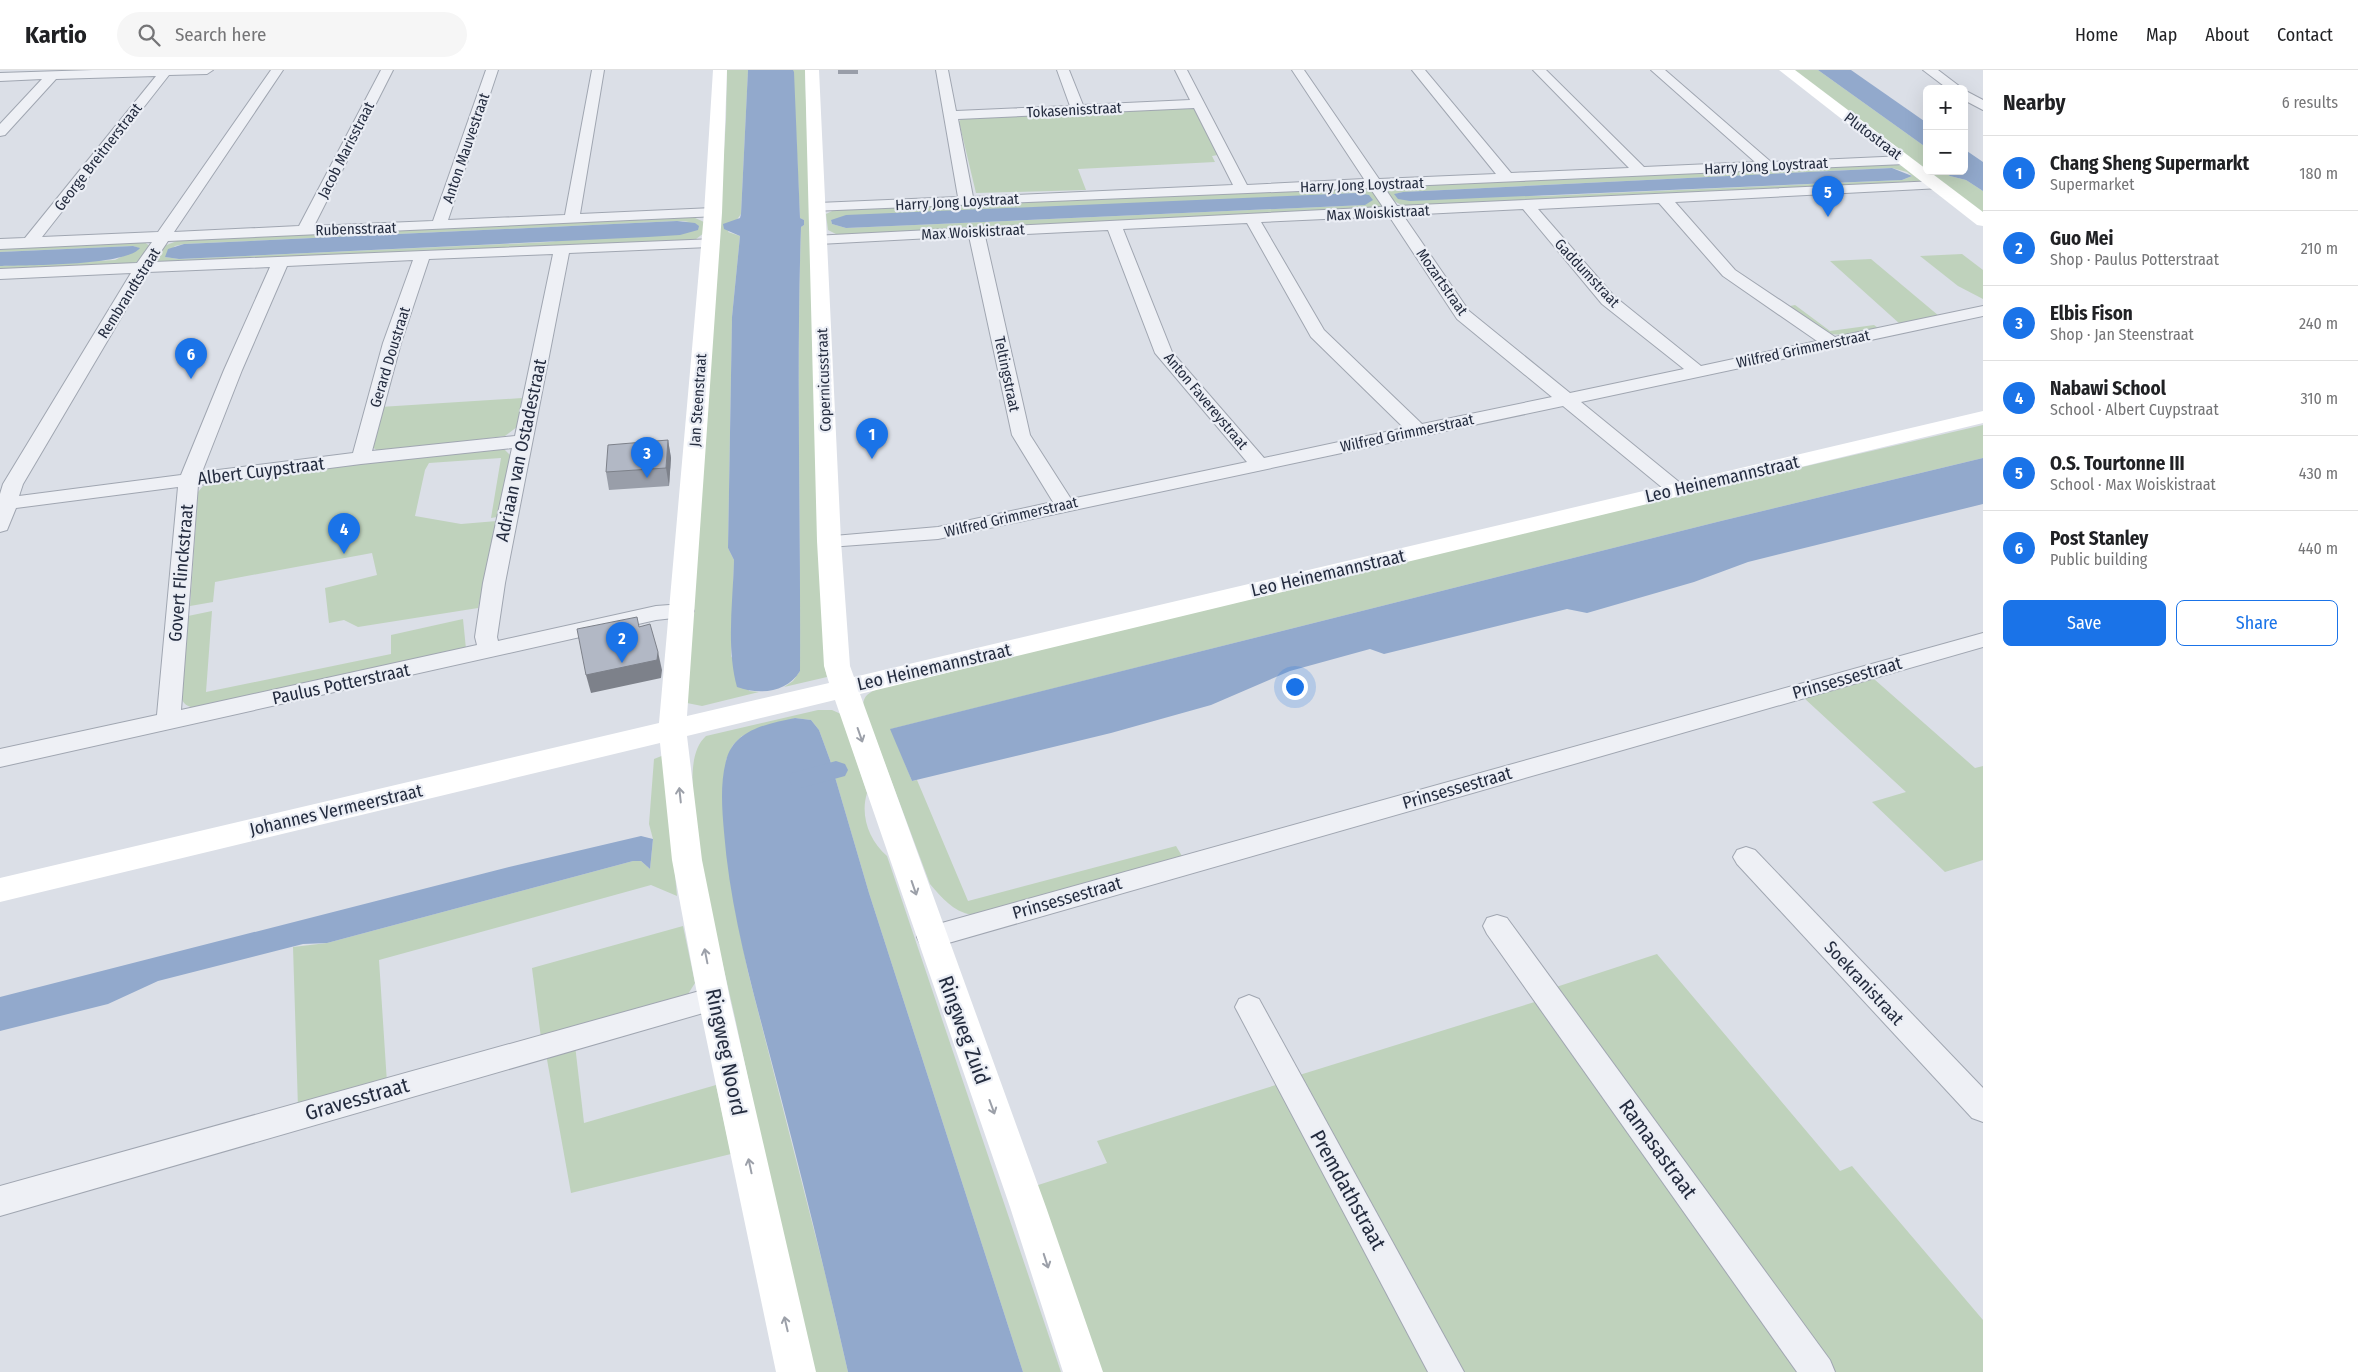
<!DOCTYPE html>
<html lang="en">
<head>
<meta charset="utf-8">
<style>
	:root { --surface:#fff; --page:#f6f6f6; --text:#202124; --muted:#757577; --line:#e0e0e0; --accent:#1a73e8 }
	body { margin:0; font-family:"Fira Sans Condensed",sans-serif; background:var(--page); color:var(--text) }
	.controls { position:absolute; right:15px; top:15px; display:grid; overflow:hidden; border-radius:8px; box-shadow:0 5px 20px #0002 }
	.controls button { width:45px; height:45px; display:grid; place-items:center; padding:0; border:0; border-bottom:1px solid var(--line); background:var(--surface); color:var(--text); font:25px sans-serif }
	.you { position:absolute; left:1294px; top:616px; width:18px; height:18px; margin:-12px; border:4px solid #fff; border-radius:50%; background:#1a73e8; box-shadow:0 0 0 8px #1a73e833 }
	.badge { display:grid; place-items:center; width:32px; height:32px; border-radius:50%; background:var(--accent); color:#fff; font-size:16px; font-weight:700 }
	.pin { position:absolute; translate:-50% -41px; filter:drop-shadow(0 1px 2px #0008) }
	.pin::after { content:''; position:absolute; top:26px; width:18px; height:15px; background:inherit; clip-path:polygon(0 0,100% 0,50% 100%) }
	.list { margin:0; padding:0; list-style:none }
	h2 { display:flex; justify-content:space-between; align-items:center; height:65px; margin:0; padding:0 20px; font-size:21px }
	h2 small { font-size:16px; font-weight:400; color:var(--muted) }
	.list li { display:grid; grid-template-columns:32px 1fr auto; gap:15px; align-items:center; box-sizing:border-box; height:75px; padding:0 20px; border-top:1px solid var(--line) }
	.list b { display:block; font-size:19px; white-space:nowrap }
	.list p { margin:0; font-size:16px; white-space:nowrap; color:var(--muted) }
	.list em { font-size:16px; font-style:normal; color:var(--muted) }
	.actions { display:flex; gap:10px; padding:15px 20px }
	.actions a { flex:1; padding:11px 0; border:1px solid var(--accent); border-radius:8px; text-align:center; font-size:18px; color:var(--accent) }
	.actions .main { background:var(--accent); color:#fff }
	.icon { flex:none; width:28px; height:28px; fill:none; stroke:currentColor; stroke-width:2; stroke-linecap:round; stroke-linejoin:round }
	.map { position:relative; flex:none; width:1983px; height:1302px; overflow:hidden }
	header { display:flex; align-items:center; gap:30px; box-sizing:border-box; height:70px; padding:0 25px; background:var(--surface); border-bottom:1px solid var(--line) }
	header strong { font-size:24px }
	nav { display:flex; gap:28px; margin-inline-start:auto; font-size:18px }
	.search { width:350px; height:45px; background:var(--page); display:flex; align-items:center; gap:12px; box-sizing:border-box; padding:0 18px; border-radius:28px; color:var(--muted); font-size:19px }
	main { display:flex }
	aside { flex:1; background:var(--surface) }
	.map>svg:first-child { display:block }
	.green { fill:#bfd2bc; fill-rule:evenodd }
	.water { fill:#92a9cc }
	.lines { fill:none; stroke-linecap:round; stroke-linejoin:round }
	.canal { fill:#92a9cc; fill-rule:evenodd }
	.street-casing { stroke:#a0a6b1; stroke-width:2 }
	.street { fill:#eef0f5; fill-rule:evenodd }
	.secondary { fill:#fff; fill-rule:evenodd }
	.wall { fill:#999ea9 }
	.shaded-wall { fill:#7d818a }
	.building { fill:#b2b8c5; stroke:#7d818a }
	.oneway { stroke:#9ca0a9 }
	.labels { text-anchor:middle; stroke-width:4.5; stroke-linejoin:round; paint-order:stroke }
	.far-street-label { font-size:15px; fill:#242c3f; stroke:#ebeef5 }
	.street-label { font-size:18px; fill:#242c3f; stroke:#ebeef5 }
	.near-street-label { font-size:21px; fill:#242c3f; stroke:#ebeef5 }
</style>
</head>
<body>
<header>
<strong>Kartio</strong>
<div class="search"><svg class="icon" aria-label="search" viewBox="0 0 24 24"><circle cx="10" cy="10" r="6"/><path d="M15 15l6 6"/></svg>Search here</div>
<nav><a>Home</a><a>Map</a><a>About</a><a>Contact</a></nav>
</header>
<main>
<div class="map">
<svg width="1983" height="1302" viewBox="0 0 1983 1302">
	<rect width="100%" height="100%" fill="#dbdfe7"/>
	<!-- green -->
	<g class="green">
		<polygon points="727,0 748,0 741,144 728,162 740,166 732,247 728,478 734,490 731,586 749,621 759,622 702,636 687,633 726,50"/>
		<path d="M 793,0 L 805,0 L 825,598 L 827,607 L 784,617 L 793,611 L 800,601 C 801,453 796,305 801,157 L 804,155 L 804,150 L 800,148 Z"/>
		<polygon points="1792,0 1818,0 1927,78 1927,101 1942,101 1950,106 1966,110 1983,121 1983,146"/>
		<polygon points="1188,36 1196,38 1218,85 1212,86 1215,92 1078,99 1086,120 976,123 959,52 961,49"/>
		<path d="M 1894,94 L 1906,97 L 1926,112 L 1405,136 C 1397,133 1389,130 1388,121 L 1395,116 ZM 1892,98 L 1907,102 L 1912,106 L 1902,110 L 1543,126 L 1395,124 L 1403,122 Z"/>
		<path d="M 1363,118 L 1374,122 L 1383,134 L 1378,138 L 838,165 L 828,160 L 826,144 L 834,140 ZM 1357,123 L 1364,123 L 1365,135 L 846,158 L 832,154 L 831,150 Z"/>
		<path d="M 693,147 L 704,152 L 704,163 L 696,169 L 686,171 L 162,194 L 156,191 L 164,176 L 182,169 ZM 677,151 L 689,151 L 549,172 L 179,189 L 165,187 L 175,176 L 184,174 Z"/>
		<polygon points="144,172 150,176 141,190 135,193 0,202 0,196 115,190 139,178 133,176 0,182 0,177"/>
		<polygon points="1962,184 1983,200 1983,229 1958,216 1920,186"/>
		<polygon points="1871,189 1939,246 1900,254 1830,191"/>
		<polygon points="1795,235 1830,261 1874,255 1878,258 1844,265 1829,264 1788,238 1790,236"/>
		<polygon points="522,328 517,357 505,366 379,382 371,376 380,337"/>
		<path d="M 1983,355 L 1983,388 L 1721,451 L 891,659 L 912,711 L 917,710 L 968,831 L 1176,776 L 1182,786 L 971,845 C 953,841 942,828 930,814 L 863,635 C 864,625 869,623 877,619 L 1682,425 Z"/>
		<polygon points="503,378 511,386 497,447 491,448 501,388 429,393 425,400 415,446 461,454 497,451 478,538 358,557 344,550 329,553 325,518 377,505 372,483 220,511 215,512 213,532 190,536 198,422 203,416 216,410"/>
		<path d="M 212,541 L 206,622 L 391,584 L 391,565 L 463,549 L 466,579 L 195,638 C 184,636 182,632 180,622 L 188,546 Z"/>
		<polygon points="1874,609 1975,698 1983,696 1983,790 1945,802 1872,732 1906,722 1804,628"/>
		<path d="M 818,640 L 832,640 L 841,644 L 867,723 C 860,746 869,770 887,786 L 1061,1302 L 1023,1302 L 869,823 L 830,690 L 819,660 L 811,650 L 795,648 L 742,666 L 733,675 L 726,690 L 734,833 L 748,902 L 826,1207 L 848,1302 L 809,1302 C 785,1187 762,1072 737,957 C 722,887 702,817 695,746 C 693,722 687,683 706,666 Z"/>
		<polygon points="664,685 677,826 651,815 379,890 387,1013 298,1038 293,877 327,873 633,791 641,791 650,799 653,769 649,754 654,689"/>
		<polygon points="683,856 695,913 688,924 676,930 541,968 532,898"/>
		<polygon points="1657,884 1840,1101 1852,1096 1983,1250 1983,1302 1829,1302 1550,919"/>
		<polygon points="1541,930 1810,1302 1455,1302 1293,1007"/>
		<polygon points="575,975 584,1053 716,1015 731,1084 571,1123 546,984"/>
		<polygon points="1279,1014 1433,1302 1100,1302 1035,1116 1107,1093 1097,1071"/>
	</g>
	<!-- water -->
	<g class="water">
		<path d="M 748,0 L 793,0 L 794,2 L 800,148 L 804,150 L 804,155 L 801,157 C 796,305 801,453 800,601 C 787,623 759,625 737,617 C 726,577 733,531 734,490 L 728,478 L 732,247 L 740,166 L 724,159 L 723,154 L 740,148 L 741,144 Z"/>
		<polygon points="1818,0 1851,0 1927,53 1927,78"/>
		<polygon points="1964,79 1983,92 1983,121 1966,110 1950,106 1942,101 1964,101"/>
		<polygon points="1892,98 1912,106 1902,110 1410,131 1398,129 1394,124 1403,122"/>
		<polygon points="1357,123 1369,125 1373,130 1365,135 846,158 832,154 831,150 846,145"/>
		<polygon points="677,151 695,153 699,156 698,160 680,165 648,167 179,189 165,187 168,179 184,174"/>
		<path d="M 133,176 L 140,178 C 126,196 26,195 0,196 L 0,182 Z"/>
		<polygon points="1983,388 1983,434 1748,492 1694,512 1587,543 1567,539 1384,584 1370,579 1290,601 1211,635 1111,663 912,711 890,659 1721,451"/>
		<path d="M 795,648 L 811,650 L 819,660 L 830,690 L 869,823 L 1023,1302 L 848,1302 C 827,1209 804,1116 780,1024 C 758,938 731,851 724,762 C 722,739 720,714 726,691 C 734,659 768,654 795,648 Z"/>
		<polygon points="641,766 653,769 650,799 641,791 633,791 327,873 303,874 158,911 108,934 0,961 0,927 509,797"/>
	</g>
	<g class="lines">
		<!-- canal -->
		<polygon class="canal" points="836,691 845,694 848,700 845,706 801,718 792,715 789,709 792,703"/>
		<defs>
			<g id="street">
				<path d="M 93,0 L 213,0 L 207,4 L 169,5 L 42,167 L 158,162 L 271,0 L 283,0 L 174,162 L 299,156 L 381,0 L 393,0 L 314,156 L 433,151 L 486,0 L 498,0 L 448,150 L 565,145 L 592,0 L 604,0 L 580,144 L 713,138 L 721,143 L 718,146 L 168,171 L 154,192 L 715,169 L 717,172 L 715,175 L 709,177 L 569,183 L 505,513 L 497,567 L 498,571 L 656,536 L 683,534 L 691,536 L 694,541 L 691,546 L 656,550 L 0,697 L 0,679 L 157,645 L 178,417 L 16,438 L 7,460 L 0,462 L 0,424 L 3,414 L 131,203 L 0,209 L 0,199 L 137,193 L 152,172 L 0,179 L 0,169 L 25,168 L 156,6 L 56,9 L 5,65 L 0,66 L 0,54 L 42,9 L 0,11 L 0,3 ZM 553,184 L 515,366 L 372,381 L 401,273 L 429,189 ZM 413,190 L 383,273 L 353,383 L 202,402 L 242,300 L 287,196 ZM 270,197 L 224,300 L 181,405 L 19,426 L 23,414 L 148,202 ZM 512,378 L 483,513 L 475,567 L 477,575 L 181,640 L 198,415 L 361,394 Z"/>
				<path d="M 936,0 L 948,0 L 956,41 L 1070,36 L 1057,0 L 1069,0 L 1083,35 L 1190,30 L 1175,0 L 1187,0 L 1247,115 L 1364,109 L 1292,0 L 1304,0 L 1379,109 L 1496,104 L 1412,0 L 1425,0 L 1511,103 L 1629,98 L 1533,0 L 1546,0 L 1644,97 L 1755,92 L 1651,0 L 1665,0 L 1771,92 L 1905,86 L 1912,90 L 1905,94 L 1384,117 L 1397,136 L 1936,111 L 1943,115 L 1941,118 L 1675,132 L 1735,200 L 1835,267 L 1983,236 L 1983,246 L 1581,332 L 1684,416 L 1687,420 L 1684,424 L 1677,426 L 1670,424 L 1563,336 L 938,469 L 829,477 L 822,475 L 819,471 L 822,467 L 938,457 L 1053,432 L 1012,365 L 969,166 L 819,174 L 813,172 L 811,169 L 813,166 L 1383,137 L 1370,118 L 813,141 L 810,138 L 813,135 L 818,133 L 958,127 ZM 1194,38 L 1233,115 L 973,127 L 958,49 ZM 1659,133 L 1723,206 L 1817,271 L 1701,296 L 1614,226 L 1538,139 ZM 1523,139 L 1602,234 L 1684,299 L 1570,323 L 1469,241 L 1403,145 ZM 1389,146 L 1457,249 L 1552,327 L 1422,354 L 1324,260 L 1261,152 ZM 1247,153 L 1311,267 L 1404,358 L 1264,388 L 1172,282 L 1123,159 ZM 1108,160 L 1155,283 L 1247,392 L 1071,429 L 1030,365 L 985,166 Z"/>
				<polygon points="1923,0 1938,0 1963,19 1948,19"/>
				<polygon points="1964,20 1983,30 1983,40 1964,30"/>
				<polygon points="1983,563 1983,577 931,878 921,875 917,867 921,859 931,856"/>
				<polygon points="1746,777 1755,780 1983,1018 1983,1052 1972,1048 1737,794 1733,787 1737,780"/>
				<polygon points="1497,845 1507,848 1830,1290 1835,1302 1797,1302 1487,864 1483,856 1487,848"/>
				<polygon points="714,917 724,921 728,929 724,937 0,1146 0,1116"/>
				<polygon points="1249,925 1259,929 1464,1302 1428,1302 1235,937 1239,929"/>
			</g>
		</defs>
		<!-- street casing -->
		<use href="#street" class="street-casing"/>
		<!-- street -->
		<use href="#street" class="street"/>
		<!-- secondary -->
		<g class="secondary">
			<polygon points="713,0 727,0 722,143 687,646 829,613 824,596 817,471 805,0 819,0 841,471 850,596 854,607 1983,341 1983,353 860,624 1046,1137 1103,1302 1063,1302 1010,1137 835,630 687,666 702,790 730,929 816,1302 776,1302 698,929 672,790 660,673 0,832 0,808 659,653 704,143"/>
			<polygon points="1779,0 1795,0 1983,142 1983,156 1977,155"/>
		</g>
	</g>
	<!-- wall -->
	<g class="wall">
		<rect x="838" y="0" width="20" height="4"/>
		<polygon points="668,370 671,388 669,416 609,420 606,402"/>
	</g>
	<!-- shaded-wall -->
	<g class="shaded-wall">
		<polygon points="668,370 671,388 669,416 666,398"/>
		<polygon points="658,582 662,600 661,608 591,623 586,605"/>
	</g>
	<!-- building -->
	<g class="building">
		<polygon points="668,370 666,398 606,402 608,375"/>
		<polygon points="637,547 639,557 650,554 658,582 657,590 586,605 577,559"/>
	</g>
	<!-- one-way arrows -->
	<defs><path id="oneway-shaft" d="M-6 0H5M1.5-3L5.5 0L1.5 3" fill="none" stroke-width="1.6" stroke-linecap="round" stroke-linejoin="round" transform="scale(1.25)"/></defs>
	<g class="oneway">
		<use href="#oneway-shaft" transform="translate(860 665) rotate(71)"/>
		<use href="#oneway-shaft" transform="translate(680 725) rotate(-96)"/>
		<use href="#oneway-shaft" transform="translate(914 818) rotate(71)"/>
		<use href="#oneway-shaft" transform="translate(706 886) rotate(-101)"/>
		<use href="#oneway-shaft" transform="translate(992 1037) rotate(70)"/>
		<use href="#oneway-shaft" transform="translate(750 1096) rotate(-102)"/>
		<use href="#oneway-shaft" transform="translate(1046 1191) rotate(72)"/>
		<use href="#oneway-shaft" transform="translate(786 1254) rotate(-103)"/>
	</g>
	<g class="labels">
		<!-- far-street labels -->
		<g class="far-street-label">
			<text transform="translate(1074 40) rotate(-3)" y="5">Tokasenisstraat</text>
			<text transform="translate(1873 66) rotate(37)" y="5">Plutostraat</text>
			<text transform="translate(466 78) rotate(-71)" y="5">Anton Mauvestraat</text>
			<text transform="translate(346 80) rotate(-63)" y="5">Jacob Marisstraat</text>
			<text transform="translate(98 87) rotate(-52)" y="5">George Breitnerstraat</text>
			<text transform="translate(1766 96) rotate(-3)" y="5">Harry Jong Loystraat</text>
			<text transform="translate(1362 115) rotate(-2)" y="5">Harry Jong Loystraat</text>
			<text transform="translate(957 132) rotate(-3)" y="5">Harry Jong Loystraat</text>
			<text transform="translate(1378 143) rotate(-3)" y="5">Max Woiskistraat</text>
			<text transform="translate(356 159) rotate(-2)" y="5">Rubensstraat</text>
			<text transform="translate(973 162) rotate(-3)" y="5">Max Woiskistraat</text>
			<text transform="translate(1587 203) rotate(47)" y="5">Gaddumstraat</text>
			<text transform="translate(1442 212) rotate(55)" y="5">Mozartstraat</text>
			<text transform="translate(129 223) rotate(-58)" y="5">Rembrandtstraat</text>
			<text transform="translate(1803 279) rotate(-12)" y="5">Wilfred Grimmerstraat</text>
			<text transform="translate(390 287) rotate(-73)" y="5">Gerard Doustraat</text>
			<text transform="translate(1007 304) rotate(78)" y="5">Teltingstraat</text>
			<text transform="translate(824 310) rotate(-92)" y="5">Copernicusstraat</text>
			<text transform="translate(698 330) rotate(-86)" y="5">Jan Steenstraat</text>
			<text transform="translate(1206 331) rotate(50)" y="5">Anton Favereystraat</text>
			<text transform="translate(1407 363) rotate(-12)" y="5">Wilfred Grimmerstraat</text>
			<text transform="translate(1011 447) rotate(-13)" y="5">Wilfred Grimmerstraat</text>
		</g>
		<!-- street labels -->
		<g class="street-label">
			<text transform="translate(521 380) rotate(-78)" y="6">Adriaan van Ostadestraat</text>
			<text transform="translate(261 401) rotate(-7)" y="6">Albert Cuypstraat</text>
			<text transform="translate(1722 409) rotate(-13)" y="6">Leo Heinemannstraat</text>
			<text transform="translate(181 503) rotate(-85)" y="6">Govert Flinckstraat</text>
			<text transform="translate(1328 503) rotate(-13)" y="6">Leo Heinemannstraat</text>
			<text transform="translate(934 597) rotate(-13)" y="6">Leo Heinemannstraat</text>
			<text transform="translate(1847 608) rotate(-16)" y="6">Prinsessestraat</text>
			<text transform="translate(341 614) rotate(-12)" y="6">Paulus Potterstraat</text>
			<text transform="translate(1457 718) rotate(-16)" y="6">Prinsessestraat</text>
			<text transform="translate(336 740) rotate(-13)" y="6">Johannes Vermeerstraat</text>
			<text transform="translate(1067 828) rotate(-16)" y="6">Prinsessestraat</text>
			<text transform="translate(1864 913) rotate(47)" y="6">Soekranistraat</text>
		</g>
		<!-- near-street labels -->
		<g class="near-street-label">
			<text transform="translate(964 960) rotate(70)" y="7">Ringweg Zuid</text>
			<text transform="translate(726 982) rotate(78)" y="7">Ringweg Noord</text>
			<text transform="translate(357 1029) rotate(-16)" y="7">Gravesstraat</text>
			<text transform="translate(1658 1079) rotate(54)" y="7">Ramasastraat</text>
			<text transform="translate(1348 1120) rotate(61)" y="7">Premdathstraat</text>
		</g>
	</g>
</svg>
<div class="controls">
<button>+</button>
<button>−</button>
</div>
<div class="you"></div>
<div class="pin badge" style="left:872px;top:389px">1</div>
<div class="pin badge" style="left:622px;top:593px">2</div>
<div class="pin badge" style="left:647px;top:408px">3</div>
<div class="pin badge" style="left:344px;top:484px">4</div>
<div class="pin badge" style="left:1828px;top:147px">5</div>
<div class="pin badge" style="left:191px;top:309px">6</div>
</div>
<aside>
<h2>Nearby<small>6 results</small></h2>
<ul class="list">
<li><span class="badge">1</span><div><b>Chang Sheng Supermarkt</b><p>Supermarket</p></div><em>180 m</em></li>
<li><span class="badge">2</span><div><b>Guo Mei</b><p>Shop · Paulus Potterstraat</p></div><em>210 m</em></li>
<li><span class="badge">3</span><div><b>Elbis Fison</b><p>Shop · Jan Steenstraat</p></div><em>240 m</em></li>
<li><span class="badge">4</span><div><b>Nabawi School</b><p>School · Albert Cuypstraat</p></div><em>310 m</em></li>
<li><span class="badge">5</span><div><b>O.S. Tourtonne III</b><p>School · Max Woiskistraat</p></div><em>430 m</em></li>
<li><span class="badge">6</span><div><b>Post Stanley</b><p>Public building</p></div><em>440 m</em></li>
</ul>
<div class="actions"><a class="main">Save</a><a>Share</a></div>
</aside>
</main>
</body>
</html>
